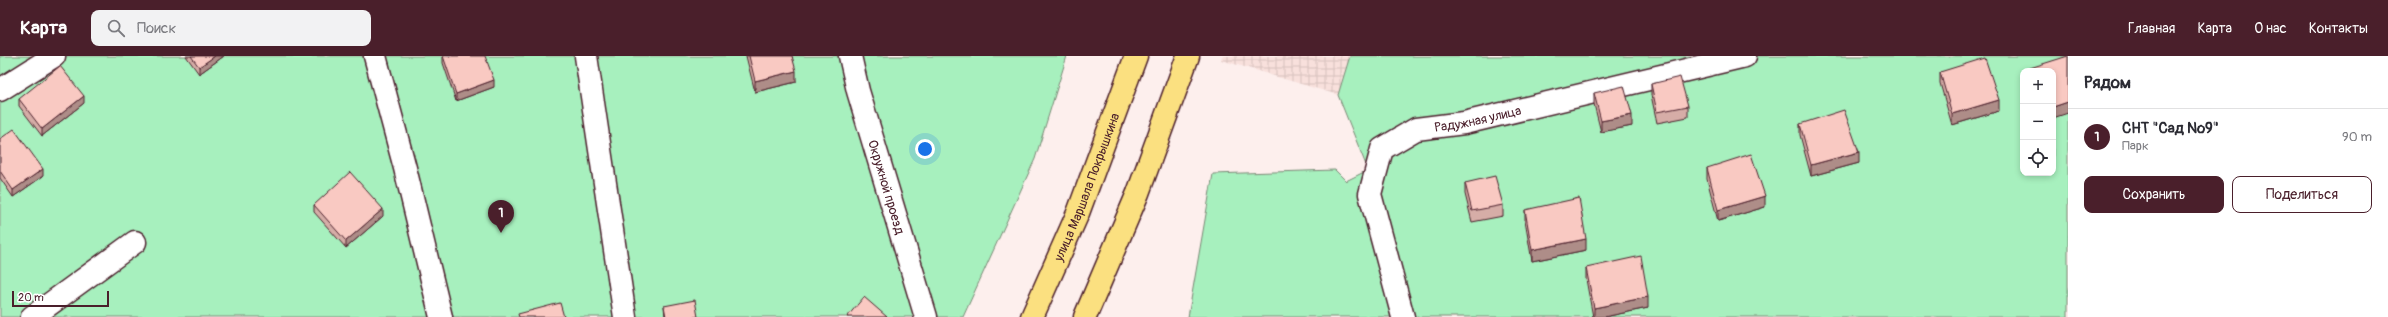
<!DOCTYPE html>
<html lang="ru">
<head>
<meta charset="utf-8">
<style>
	:root { --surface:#fff; --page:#f2f2f3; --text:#2b2b33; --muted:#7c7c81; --line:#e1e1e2; --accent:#4a1f2b }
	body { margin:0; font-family:Pangolin,sans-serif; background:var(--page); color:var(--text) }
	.controls { position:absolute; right:12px; top:12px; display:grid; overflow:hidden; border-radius:8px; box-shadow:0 2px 6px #0003 }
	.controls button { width:36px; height:36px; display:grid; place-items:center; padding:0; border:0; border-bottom:1px solid var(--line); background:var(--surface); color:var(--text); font:20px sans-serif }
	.scale { position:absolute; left:12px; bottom:10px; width:97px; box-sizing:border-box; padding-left:4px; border:2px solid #4a1f2b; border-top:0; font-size:11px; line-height:14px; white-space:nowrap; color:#4a1f2b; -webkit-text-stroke:3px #fff; paint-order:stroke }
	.you { position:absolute; left:925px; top:93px; width:14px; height:14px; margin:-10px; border:3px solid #fff; border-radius:50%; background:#1a73e8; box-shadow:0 0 0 6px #1a73e833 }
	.badge { display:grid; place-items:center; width:26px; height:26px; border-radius:50%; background:var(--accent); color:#fff; font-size:13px; font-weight:700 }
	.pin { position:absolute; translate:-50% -33px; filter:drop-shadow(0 1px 2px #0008) }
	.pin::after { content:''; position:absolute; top:21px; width:14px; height:12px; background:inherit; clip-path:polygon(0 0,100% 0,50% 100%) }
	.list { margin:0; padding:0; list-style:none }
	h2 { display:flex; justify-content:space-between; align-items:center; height:52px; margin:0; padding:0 16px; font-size:17px }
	h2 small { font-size:13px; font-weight:400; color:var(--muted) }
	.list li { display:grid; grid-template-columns:26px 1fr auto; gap:12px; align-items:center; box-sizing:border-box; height:56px; padding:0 16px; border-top:1px solid var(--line) }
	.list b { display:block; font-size:15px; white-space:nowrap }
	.list p { margin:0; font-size:13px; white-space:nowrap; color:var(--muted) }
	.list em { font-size:13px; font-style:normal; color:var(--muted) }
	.actions { display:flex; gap:8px; padding:12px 16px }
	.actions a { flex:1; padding:9px 0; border:1px solid var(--accent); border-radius:8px; text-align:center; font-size:14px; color:var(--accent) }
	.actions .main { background:var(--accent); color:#fff }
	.icon { flex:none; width:22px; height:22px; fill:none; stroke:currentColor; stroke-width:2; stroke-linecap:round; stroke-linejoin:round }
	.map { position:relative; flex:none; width:2068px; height:261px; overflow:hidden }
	header { display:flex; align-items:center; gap:24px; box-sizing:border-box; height:56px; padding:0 20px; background:var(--accent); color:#fff }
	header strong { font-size:19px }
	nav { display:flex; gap:22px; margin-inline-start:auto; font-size:14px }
	.search { width:280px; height:36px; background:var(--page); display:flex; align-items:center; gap:10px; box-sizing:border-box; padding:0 14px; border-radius:8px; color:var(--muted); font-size:15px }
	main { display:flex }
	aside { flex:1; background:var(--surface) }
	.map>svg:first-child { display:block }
	.industrial { fill:url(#industrial-grid) }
	.garden { fill:#a7f0be; stroke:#788874; fill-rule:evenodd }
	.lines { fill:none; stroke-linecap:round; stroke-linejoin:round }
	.street-casing { stroke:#4a1f2b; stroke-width:25 }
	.primary-casing { stroke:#4a1f2b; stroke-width:25 }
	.street { stroke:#fff; stroke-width:22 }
	.primary { stroke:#fbe080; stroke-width:22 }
	.wall { fill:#d6ada7; stroke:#4a1f2b }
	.shaded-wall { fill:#ae8d88; stroke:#4a1f2b }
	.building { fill:#f9c9c2; stroke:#4a1f2b }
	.labels { text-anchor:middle; stroke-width:4; stroke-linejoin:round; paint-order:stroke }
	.street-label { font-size:13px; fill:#4a1f2b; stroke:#fff }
</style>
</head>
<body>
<header>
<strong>Карта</strong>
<div class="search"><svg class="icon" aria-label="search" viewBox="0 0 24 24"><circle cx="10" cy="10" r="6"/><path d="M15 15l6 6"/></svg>Поиск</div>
<nav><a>Главная</a><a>Карта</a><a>О нас</a><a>Контакты</a></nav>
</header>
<main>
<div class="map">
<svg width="2068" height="261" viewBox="0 0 2068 261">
	<defs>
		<pattern id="industrial-grid" width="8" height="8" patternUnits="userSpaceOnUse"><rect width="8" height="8" fill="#f8e0dc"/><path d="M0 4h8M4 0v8" fill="none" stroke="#d6c0bd"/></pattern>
	</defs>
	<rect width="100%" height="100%" fill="#fdefed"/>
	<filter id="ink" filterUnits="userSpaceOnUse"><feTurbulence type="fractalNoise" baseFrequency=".025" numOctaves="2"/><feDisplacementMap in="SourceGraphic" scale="8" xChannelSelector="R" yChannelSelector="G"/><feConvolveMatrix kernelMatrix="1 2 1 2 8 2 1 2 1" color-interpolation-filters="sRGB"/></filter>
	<g filter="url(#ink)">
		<!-- industrial -->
		<polygon class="industrial" points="1222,0 1350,0 1338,39 1221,4"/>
		<!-- garden -->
		<g class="garden">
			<polygon points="0,0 1067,0 1035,103 963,261 0,261"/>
			<path d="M 1350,0 L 2068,0 L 2068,261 L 1188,261 L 1213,118 L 1335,114 L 1346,125 L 1368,114 L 1338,39 ZM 2023,15 L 2053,15 L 2053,117 L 2023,117 Z"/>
		</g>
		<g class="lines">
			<defs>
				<g id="street">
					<polyline points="375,0 405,112 441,261"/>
					<polyline points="586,0 625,261"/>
					<path id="s1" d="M 850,0 L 858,35 L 926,261"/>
					<polyline points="0,34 54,0"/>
					<polyline points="32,261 135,186"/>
					<path id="s2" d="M 1403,261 L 1370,138 L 1382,93 L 1416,73 L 1464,67 L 1745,0"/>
				</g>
				<g id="primary">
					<path id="s3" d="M 1032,261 L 1078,157 L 1136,0"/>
					<polyline points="1085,261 1138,137 1188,0"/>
				</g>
			</defs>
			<!-- street casing -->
			<use href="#street" class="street-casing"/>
			<!-- primary casing -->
			<use href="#primary" class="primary-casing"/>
			<!-- street -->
			<use href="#street" class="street"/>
			<!-- primary -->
			<use href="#primary" class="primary"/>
		</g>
		<!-- wall -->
		<g class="wall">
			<polygon points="186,0 224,0 199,18"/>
			<polygon points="443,0 494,31 456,45 443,7"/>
			<polygon points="746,0 792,0 796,26 755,36"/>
			<polygon points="1940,16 1999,55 1952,69 1940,27"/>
			<polygon points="1651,28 1688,50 1688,61 1657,67 1651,39"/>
			<polygon points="1594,37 1632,70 1601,76 1594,48"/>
			<polygon points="19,43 84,47 42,80 19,50"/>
			<polygon points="1800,68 1859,107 1811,120 1800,79"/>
			<polygon points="0,83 43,120 13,141 0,122"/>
			<polygon points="1707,112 1765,151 1718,165 1707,123"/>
			<polygon points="1465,127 1503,149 1503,160 1472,166 1465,138"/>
			<polygon points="314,149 383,160 346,192 314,156"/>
			<polygon points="1525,154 1586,194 1532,205 1525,165"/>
			<polygon points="1586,212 1648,252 1604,261 1593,261 1586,223"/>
			<polygon points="664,250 698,261 665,261"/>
		</g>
		<!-- shaded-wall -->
		<g class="shaded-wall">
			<polygon points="215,0 224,0 199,18 199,11"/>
			<polygon points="796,15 796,26 755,36 755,25"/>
			<polygon points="494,24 494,31 456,45 456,38"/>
			<polygon points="84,40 84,47 42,80 42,73"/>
			<polygon points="1999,44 1999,55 1952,69 1952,58"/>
			<polygon points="2068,46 2068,57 2053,62 2053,51"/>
			<polygon points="1632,59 1632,70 1601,76 1601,65"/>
			<polygon points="1859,96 1859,107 1811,120 1811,109"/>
			<polygon points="43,113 43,120 13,141 13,134"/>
			<polygon points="1765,140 1765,151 1718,165 1718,154"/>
			<polygon points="383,153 383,160 346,192 346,185"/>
			<polygon points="1586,183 1586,194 1532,205 1532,194"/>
			<polygon points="1648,241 1648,252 1604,261 1594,261 1594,252"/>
		</g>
		<!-- building -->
		<g class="building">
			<polygon points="191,0 215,0 199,11"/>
			<polygon points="443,0 485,0 494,24 456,38"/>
			<polygon points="749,0 792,0 796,15 755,25"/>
			<polygon points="2068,0 2068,46 2053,51 2053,15 2031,15 2030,12"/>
			<polygon points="1985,2 1999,44 1952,58 1940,16"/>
			<polygon points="60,10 84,40 42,73 19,43"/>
			<polygon points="1680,21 1688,50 1657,56 1651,28"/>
			<polygon points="1624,30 1632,59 1601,65 1594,37"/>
			<polygon points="1844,54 1859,96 1811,109 1800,68"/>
			<polygon points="14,73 43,113 13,134 0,115 0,83"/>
			<polygon points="1751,98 1765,140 1718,154 1707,112"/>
			<polygon points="350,116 383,153 346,185 314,149"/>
			<polygon points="1495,120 1503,149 1472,155 1465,127"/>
			<polygon points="1579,142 1586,183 1532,194 1525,154"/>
			<polygon points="1641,200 1648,241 1594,252 1586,212"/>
			<polygon points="864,241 887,261 847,261"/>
			<polygon points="695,244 698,261 666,261 664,250"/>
			<polygon points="560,247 564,261 519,261 518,258"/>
		</g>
	</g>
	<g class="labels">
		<!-- street labels -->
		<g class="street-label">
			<text dy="5" stroke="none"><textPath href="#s2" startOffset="276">Радужная улица</textPath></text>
			<text dy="5" stroke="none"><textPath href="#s1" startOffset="136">Окружной проезд</textPath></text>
			<text dy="5" stroke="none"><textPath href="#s3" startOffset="141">улица Маршала Покрышкина</textPath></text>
		</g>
	</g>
</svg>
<div class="controls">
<button>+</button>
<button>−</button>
<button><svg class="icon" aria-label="locate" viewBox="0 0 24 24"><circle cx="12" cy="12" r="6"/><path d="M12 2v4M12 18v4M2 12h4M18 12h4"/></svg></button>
</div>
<div class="scale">20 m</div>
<div class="you"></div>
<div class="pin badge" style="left:501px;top:177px">1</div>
</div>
<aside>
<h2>Рядом<small></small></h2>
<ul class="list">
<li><span class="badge">1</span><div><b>СНТ &quot;Сад №9&quot;</b><p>Парк</p></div><em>90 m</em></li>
</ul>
<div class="actions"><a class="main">Сохранить</a><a>Поделиться</a></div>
</aside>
</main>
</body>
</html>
